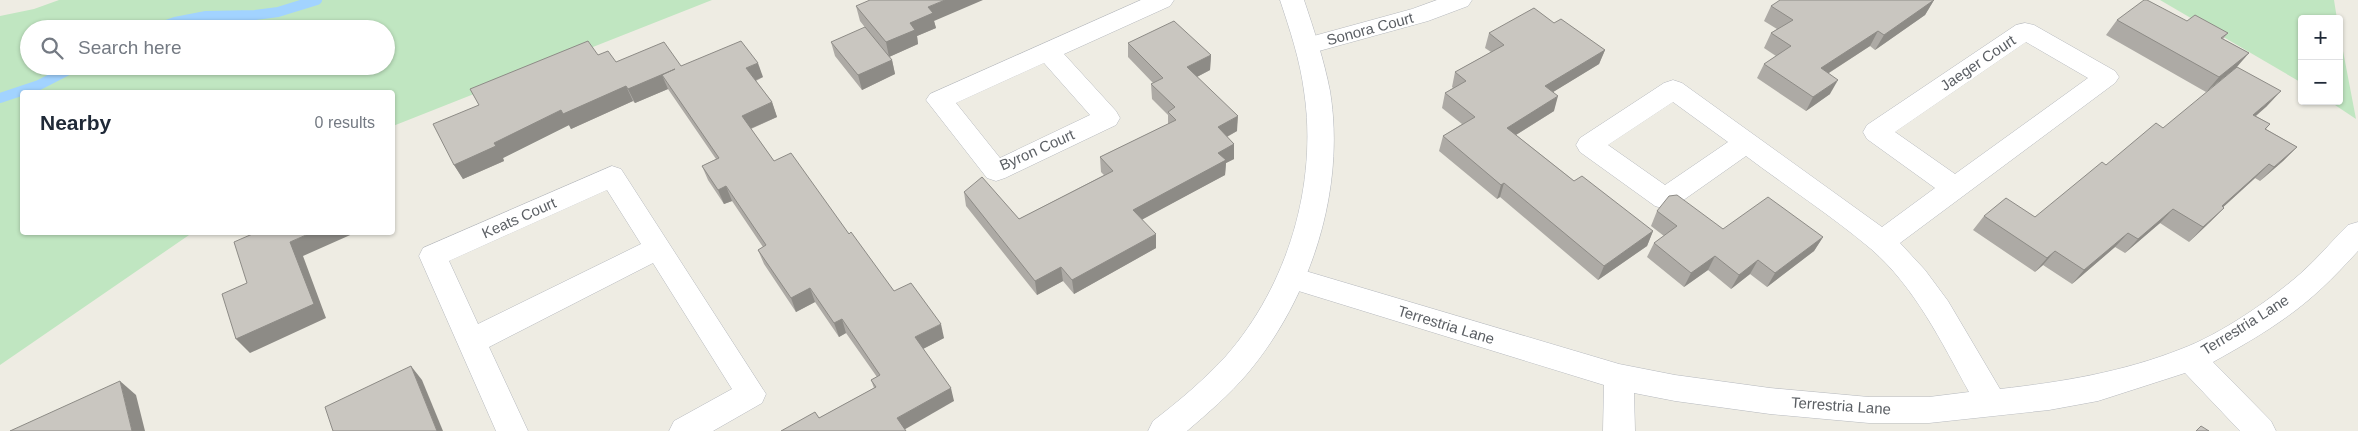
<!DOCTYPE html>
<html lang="en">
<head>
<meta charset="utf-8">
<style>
	:root { --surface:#fff; --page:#f2f2f3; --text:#1f2937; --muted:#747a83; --line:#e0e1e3 }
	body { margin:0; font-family:Arial,sans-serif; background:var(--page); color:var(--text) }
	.controls { position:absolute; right:15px; top:15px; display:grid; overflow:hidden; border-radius:5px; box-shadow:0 1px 4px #0004 }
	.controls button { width:45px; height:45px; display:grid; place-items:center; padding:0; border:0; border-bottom:1px solid var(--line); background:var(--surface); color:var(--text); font:25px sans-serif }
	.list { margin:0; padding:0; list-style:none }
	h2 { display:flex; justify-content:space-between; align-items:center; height:65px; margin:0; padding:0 20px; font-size:21px }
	h2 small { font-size:16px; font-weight:400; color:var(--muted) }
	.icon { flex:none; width:28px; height:28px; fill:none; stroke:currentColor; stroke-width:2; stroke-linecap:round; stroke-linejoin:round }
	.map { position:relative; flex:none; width:2358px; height:431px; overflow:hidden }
	.search { position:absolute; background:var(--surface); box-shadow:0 1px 4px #0004; left:20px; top:20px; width:375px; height:55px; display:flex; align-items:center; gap:12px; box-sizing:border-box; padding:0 18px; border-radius:28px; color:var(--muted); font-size:19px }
	.panel { position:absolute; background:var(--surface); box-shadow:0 1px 4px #0004; left:20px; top:90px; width:375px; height:145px; border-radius:5px }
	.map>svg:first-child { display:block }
	.green { fill:#c0e6c1; fill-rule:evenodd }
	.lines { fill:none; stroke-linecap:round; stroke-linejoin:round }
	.stream { stroke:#a2d3ff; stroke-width:10 }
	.minor-casing { stroke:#b6b9be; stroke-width:1 }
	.tertiary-casing { stroke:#b6b9be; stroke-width:1 }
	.minor { fill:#fff; fill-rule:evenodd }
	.tertiary { fill:#fff; fill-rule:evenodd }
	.wall { fill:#adaaa5 }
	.shaded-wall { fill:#8d8b86 }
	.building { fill:#c9c6c0; stroke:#8d8b86 }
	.labels { text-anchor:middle; stroke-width:4; stroke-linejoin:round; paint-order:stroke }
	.street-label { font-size:15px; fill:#5b5f64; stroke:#fff }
</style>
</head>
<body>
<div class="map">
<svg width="2358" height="431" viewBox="0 0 2358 431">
	<rect width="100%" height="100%" fill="#eeece3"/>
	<!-- green -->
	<g class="green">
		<path d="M 59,0 L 712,0 L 393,126 L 392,92 L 22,92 L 22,232 L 192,233 L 0,365 L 0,16 L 34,9 ZM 29,29 L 386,29 L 386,66 L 29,66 Z"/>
		<polygon points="2160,0 2334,0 2337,19 2302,19 2302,83"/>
		<polygon points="2339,30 2356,119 2329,101 2339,101"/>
	</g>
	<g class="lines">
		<!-- stream -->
		<g class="stream">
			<polyline points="155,29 175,22 206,16 255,15 278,12 317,0"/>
			<polyline points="0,98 39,85 76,66"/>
		</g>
		<defs>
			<g id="minor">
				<path d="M 1141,0 L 1174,0 L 1170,6 L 1064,54 L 1116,111 L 1120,118 L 1116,125 L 1005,178 L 996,181 L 987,178 L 926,100 L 930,94 ZM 1044,63 L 1090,115 L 1000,158 L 956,103 Z"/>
				<polygon points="1437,0 1472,0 1468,6 1428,21 1308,54 1299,52 1296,46 1299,40 1412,9"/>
				<path d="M 2025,23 L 2034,25 L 2115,71 L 2119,77 L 2115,83 L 1900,243 L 1925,270 L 1948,301 L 2000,389 C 2062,382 2123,372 2181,349 C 2219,335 2269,301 2300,274 C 2317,259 2332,241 2348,225 L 2358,222 L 2358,251 C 2346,264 2334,277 2321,289 C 2289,319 2251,341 2213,362 L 2271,421 L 2276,431 L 2240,431 L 2185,373 L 2098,401 L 2049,410 L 1929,423 L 1869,423 L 1770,414 L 1675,401 L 1634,393 L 1635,431 L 1603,431 L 1604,385 L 1292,289 L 1282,286 L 1278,278 L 1282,270 L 1292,267 L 1619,364 L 1675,375 L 1770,388 L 1869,397 L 1929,397 L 1969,392 C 1942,343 1915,287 1871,249 C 1832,216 1787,187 1746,156 L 1675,206 L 1665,209 L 1655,206 L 1580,152 L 1576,145 L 1580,138 L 1664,83 L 1673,80 L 1682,83 L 1882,227 L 1935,188 L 1867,139 L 1863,132 L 1867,125 L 2016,25 ZM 2026,42 L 2088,78 L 1955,174 L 1895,132 ZM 1673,102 L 1728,142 L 1665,185 L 1608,145 Z"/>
				<path d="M 612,166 L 621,169 L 766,394 L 762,403 L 713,431 L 669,431 L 674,421 L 732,389 L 653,263 L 489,347 L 528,431 L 496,431 L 419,256 L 423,248 ZM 607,190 L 641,244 L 478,324 L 449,261 Z"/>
			</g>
			<path id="tertiary" d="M 1280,0 L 1304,0 C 1314,30 1324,60 1330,91 C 1346,189 1311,298 1247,374 C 1229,395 1208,413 1187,431 L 1148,431 L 1153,421 C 1179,401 1204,380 1226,356 C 1288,285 1318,184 1304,91 C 1300,60 1290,30 1280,0 Z"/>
		</defs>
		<!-- minor casing -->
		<use href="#minor" class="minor-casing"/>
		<!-- tertiary casing -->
		<use href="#tertiary" class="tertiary-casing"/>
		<!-- minor -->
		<use href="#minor" class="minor"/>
		<!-- tertiary -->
		<use href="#tertiary" class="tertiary"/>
	</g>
	<!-- wall -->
	<g class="wall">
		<polygon points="1934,0 1925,15 1875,50 1870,46 1829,73 1830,94 1806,111 1757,78 1764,64 1776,56 1764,48 1771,33 1777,29 1764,21 1771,6"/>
		<polygon points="856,6 934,21 936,28 917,36 918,44 889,57 892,60 895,74 862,90 835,56 831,42 871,35 860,21"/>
		<polygon points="2117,20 2187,21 2228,33 2223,39 2249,53 2206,92 2106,35"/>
		<polygon points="1554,23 1605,50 1599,64 1553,92 1554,111 1516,135 1574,181 1653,231 1647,246 1598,280 1500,197 1497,199 1439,151 1443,136 1462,124 1442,108 1445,93 1453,88 1452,87 1455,72 1491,52 1485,48 1489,33"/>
		<polygon points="1128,43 1211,55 1210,70 1197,77 1237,131 1227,137 1234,144 1234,159 1226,163 1225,175 1142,219 1156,248 1074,294 1063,281 1037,295 966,206 964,192 1019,219 1104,175 1101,172 1100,157 1168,124 1168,115 1152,99 1151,84 1153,83 1128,57"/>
		<polygon points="598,55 616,62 763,77 756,81 772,102 777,117 751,129 774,161 849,234 894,291 944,338 923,349 954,401 819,418 874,388 871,380 877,377 846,333 839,337 815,302 796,312 764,264 758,250 763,247 732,201 724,204 708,180 702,166 716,159 668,89 635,103 633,101 571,129 569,125 503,158 504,161 463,179 454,165 479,105"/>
		<polygon points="2267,106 2256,116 2270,124 2266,129 2297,147 2283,161 2260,181 2255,178 2223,207 2224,208 2210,222 2189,242 2160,223 2125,253 2115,247 2072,284 2043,265 2035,272 1973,230 1984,216 2035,217 2163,128"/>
		<polygon points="1657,211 1723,229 1823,237 1814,251 1767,287 1750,274 1731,289 1708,270 1684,287 1647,257 1654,243 1664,236 1651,226"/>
	</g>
	<!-- shaded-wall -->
	<g class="shaded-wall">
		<polygon points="945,0 983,0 934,21 936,28 917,36 918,44 889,57 886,42 928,7"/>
		<polygon points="1934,0 1925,15 1875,50 1884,35"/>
		<polygon points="1878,31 1870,46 1813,83 1821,68"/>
		<polygon points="1605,50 1599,64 1540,100 1545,86"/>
		<polygon points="2249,53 2236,68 2206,92 2219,77"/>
		<polygon points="1211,55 1210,70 1187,82 1187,67"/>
		<polygon points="892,60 895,74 862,90 858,75"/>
		<polygon points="758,63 763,77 751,82 746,68"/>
		<polygon points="675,69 662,75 668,89 635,103 628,89"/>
		<polygon points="1838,80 1830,94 1806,111 1813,97"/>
		<polygon points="626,86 633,101 571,129 569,125 503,158 504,161 463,179 454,165 494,143 561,110"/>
		<polygon points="2281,91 2267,106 2240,129 2253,115"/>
		<polygon points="1558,96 1554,111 1503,143 1507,128"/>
		<polygon points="772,102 777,117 747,130 742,116"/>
		<polygon points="1238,116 1237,131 1217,142 1218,127"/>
		<polygon points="1234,144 1234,159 1226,163 1225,175 1134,224 1133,210 1218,153"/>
		<polygon points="2297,147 2283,161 2260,181 2274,167"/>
		<polygon points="2269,164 2255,178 2208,221 2222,206"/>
		<polygon points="1504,183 1500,197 1497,199 1501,185"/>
		<polygon points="726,186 732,201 724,204 718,190"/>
		<polygon points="2224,208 2210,222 2189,242 2203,227"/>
		<polygon points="2173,209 2160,223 2125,253 2138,239"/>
		<polygon points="1653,231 1647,246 1598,280 1604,266"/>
		<polygon points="313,232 357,232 303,256 326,318 250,353 236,339 290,242"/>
		<polygon points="2128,233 2115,247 2072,284 2084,270"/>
		<polygon points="1156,234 1156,248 1074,294 1072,280"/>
		<polygon points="1823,237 1814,251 1767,287 1775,273"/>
		<polygon points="2055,251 2043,265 2035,272 2047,258"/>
		<polygon points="1715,256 1708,270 1684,287 1691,273"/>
		<polygon points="1758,260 1750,274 1731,289 1739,275"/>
		<polygon points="1061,267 1063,281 1037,295 1035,281"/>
		<polygon points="810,288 815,302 796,312 791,298"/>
		<polygon points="842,319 846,333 839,337 834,323"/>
		<polygon points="941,324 944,338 919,351 915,337"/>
		<polygon points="411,366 422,380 443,431 437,431"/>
		<polygon points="120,381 136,395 145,431 132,431"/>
		<polygon points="951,388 954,401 902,431 897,418"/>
	</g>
	<!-- building -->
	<g class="building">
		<polygon points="870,0 945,0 928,7 933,13 910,23 915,30 886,42 856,6"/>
		<polygon points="1780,0 1934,0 1884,35 1878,31 1821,68 1838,80 1813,97 1764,64 1791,46 1771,33 1793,20 1771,6"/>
		<polygon points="2144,0 2147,0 2187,21 2195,15 2228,33 2221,38 2249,53 2219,77 2117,20"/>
		<polygon points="1534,8 1554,23 1561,19 1605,50 1545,86 1558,96 1507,128 1574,181 1582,176 1653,231 1604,266 1504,183 1501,185 1443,136 1475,117 1445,93 1466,81 1455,72 1504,45 1489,33"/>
		<polygon points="1174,21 1211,55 1187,67 1238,116 1218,127 1234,144 1218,153 1226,160 1133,210 1156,234 1072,280 1061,267 1035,281 964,192 982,177 1019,219 1113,171 1100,157 1176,120 1168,112 1175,107 1151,84 1163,78 1128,43"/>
		<polygon points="865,27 892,60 858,75 831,42"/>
		<polygon points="588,41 598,55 608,51 616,62 664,42 681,66 741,41 758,63 746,68 772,102 742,116 774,161 791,153 849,234 851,232 894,291 911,283 941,324 915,337 951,388 897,418 906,431 781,431 815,412 819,418 876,387 871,380 880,375 842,319 834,323 810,288 791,298 758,250 766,245 726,186 718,190 702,166 719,158 662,75 675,69 628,89 626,86 563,114 561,110 494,143 496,146 454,165 433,124 479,105 470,89"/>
		<polygon points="2237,67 2281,91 2253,115 2270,124 2265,129 2297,147 2274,167 2269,164 2222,206 2224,208 2203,227 2173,209 2138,239 2128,233 2084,270 2055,251 2047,258 1984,216 2006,198 2035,217 2102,162 2106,165 2156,123 2163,128"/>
		<polygon points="1677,195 1723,229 1768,197 1823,237 1775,273 1758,260 1739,275 1715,256 1691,273 1654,243 1677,226 1657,211 1669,196"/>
		<polygon points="257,232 313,232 290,242 314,304 236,339 222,294 247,283 234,242"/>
		<polygon points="411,366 437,431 333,431 325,407"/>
		<polygon points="120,381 132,431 10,431"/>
		<polygon points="2201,426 2209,431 2196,431"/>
	</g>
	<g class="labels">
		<!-- street labels -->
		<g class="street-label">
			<text transform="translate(1370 29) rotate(-15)" y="5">Sonora Court</text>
			<text transform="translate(1978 63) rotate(-34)" y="5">Jaeger Court</text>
			<text transform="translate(1037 150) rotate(-24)" y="5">Byron Court</text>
			<text transform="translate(519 218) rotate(-24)" y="5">Keats Court</text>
			<text transform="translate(1446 325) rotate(17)" y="5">Terrestria Lane</text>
			<text transform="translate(2245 325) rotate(-32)" y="5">Terrestria Lane</text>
			<text transform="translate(1841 406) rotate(4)" y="5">Terrestria Lane</text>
		</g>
	</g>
</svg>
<div class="controls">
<button>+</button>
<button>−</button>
</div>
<div class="search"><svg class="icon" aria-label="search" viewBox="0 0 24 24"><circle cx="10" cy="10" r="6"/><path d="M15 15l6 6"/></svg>Search here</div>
<section class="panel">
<h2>Nearby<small>0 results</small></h2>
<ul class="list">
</ul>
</section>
</div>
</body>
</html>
